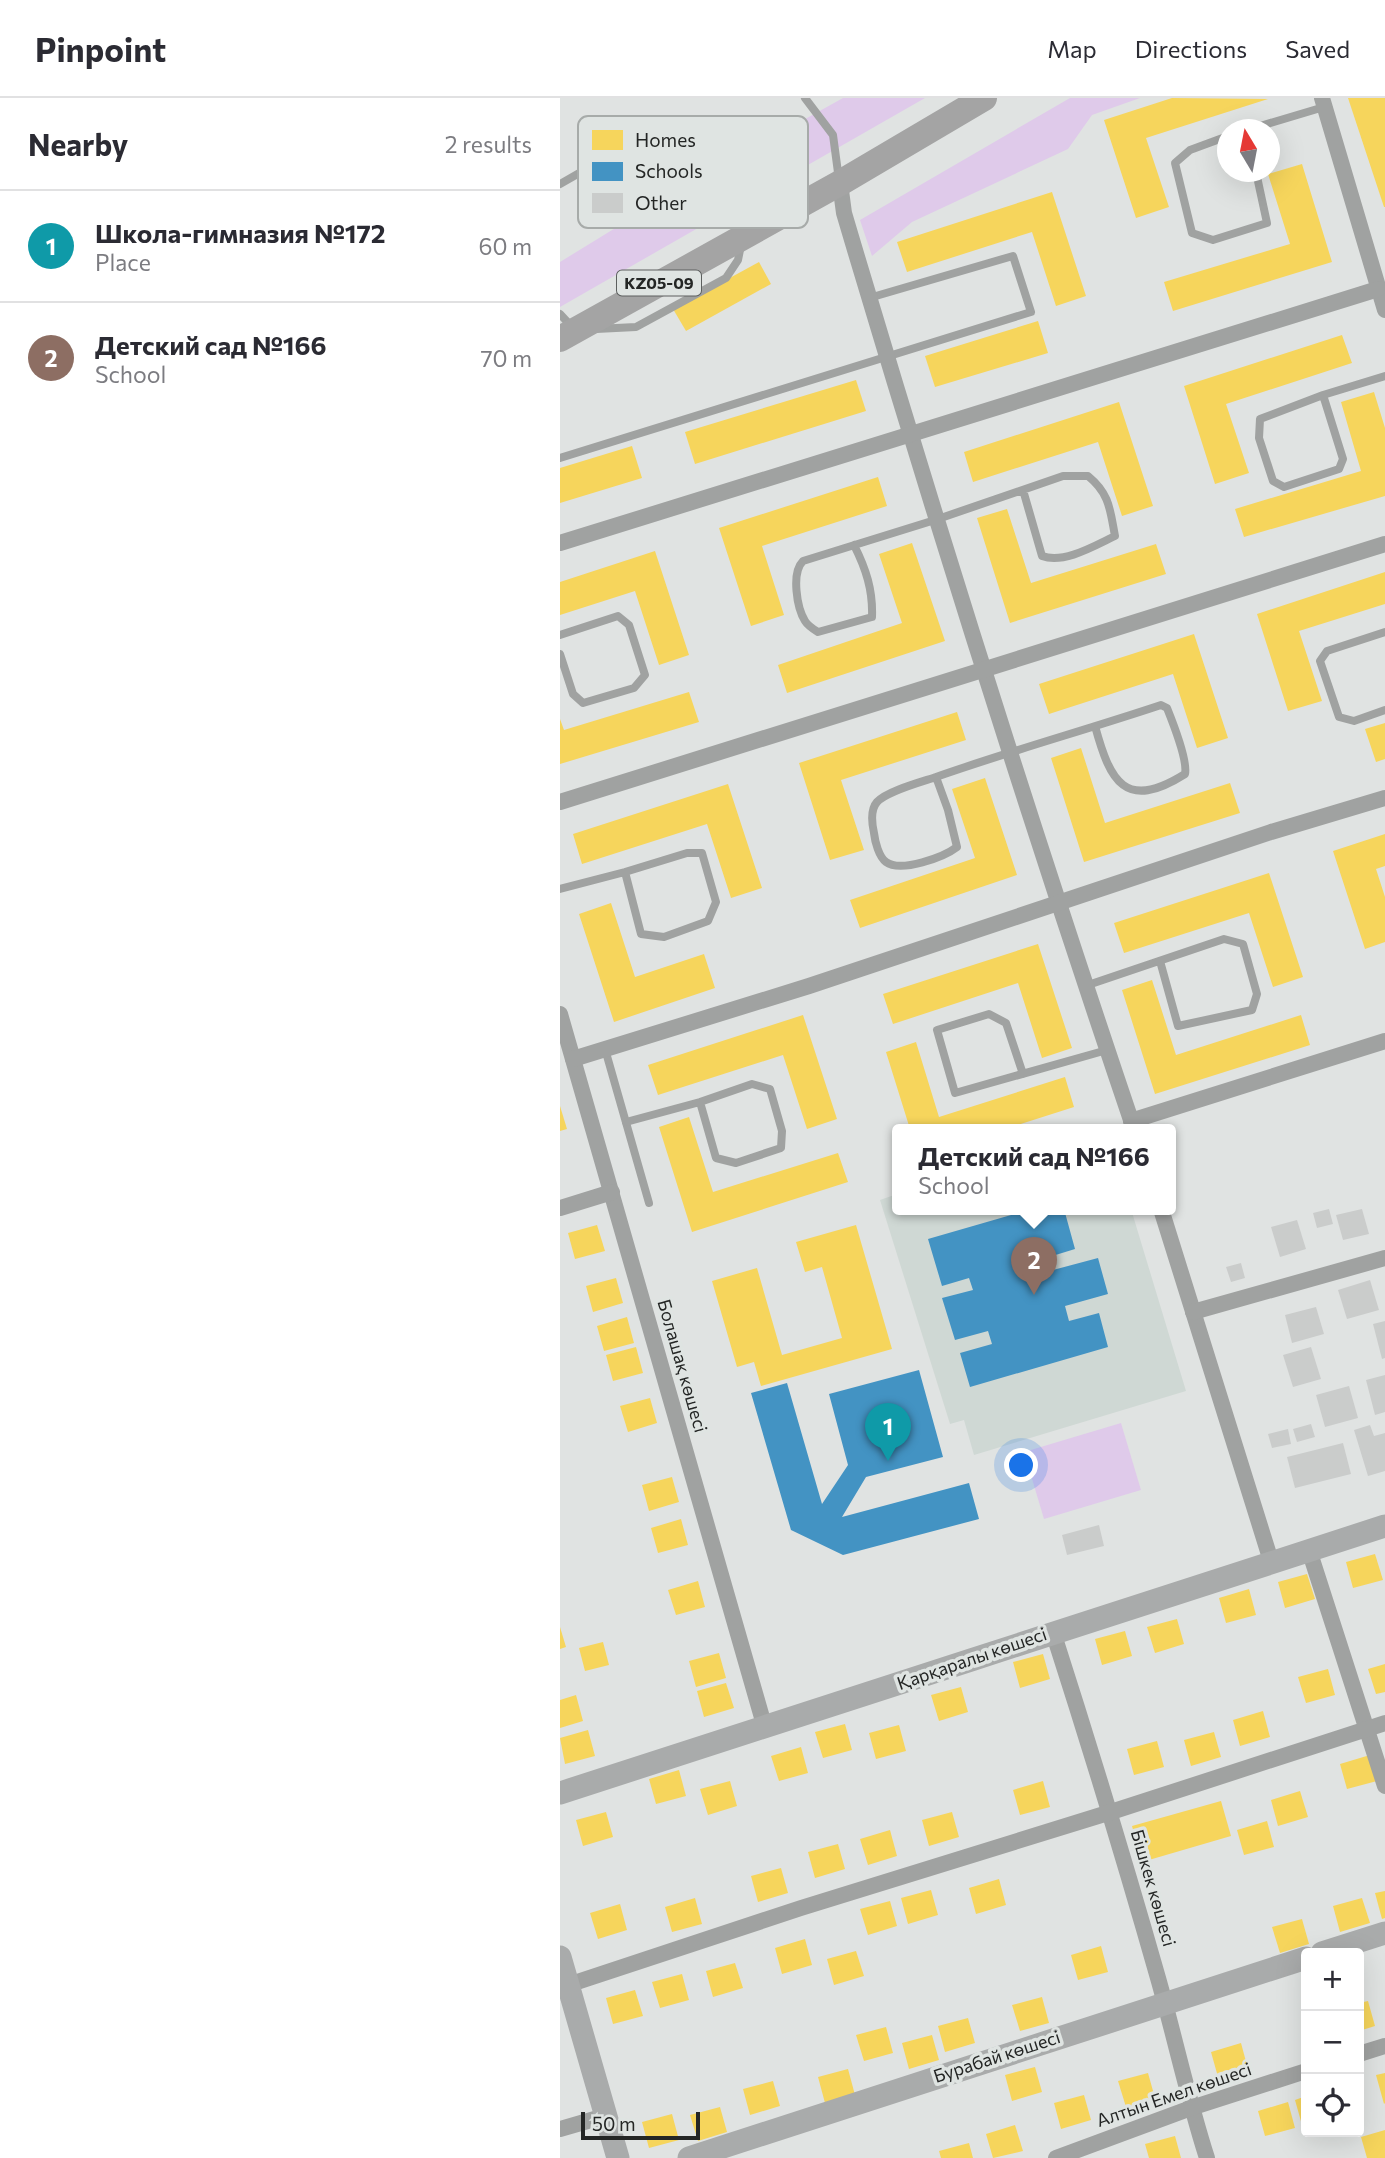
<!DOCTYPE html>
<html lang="en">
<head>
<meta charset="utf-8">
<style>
	:root { --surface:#fff; --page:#f7f7f7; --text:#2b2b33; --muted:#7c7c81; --line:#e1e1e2; --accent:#b45309 }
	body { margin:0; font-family:Commissioner,sans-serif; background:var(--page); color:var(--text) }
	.controls { position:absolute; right:21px; bottom:21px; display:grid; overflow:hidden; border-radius:7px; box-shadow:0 7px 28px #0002 }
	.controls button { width:63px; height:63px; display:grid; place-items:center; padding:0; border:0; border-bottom:2px solid var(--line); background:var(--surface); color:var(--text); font:35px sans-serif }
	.compass { position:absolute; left:657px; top:21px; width:63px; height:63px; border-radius:50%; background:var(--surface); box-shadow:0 7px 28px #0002; rotate:350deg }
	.scale { position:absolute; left:21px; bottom:18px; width:119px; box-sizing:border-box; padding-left:7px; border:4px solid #242625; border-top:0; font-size:19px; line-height:24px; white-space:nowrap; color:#242625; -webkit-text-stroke:5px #dfe4e2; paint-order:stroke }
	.you { position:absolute; left:462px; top:1368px; width:24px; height:24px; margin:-18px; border:5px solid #fff; border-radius:50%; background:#1a73e8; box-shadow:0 0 0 10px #1a73e833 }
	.badge { display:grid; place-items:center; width:46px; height:46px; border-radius:50%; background:var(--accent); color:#fff; font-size:23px; font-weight:700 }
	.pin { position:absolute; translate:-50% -58px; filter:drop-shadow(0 2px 4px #0008) }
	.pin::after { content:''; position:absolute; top:37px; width:24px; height:21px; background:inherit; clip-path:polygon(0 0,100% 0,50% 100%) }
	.popup { position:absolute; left:332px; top:1026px; width:284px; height:91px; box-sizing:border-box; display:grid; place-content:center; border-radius:7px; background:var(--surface); filter:drop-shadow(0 2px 5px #0005); font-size:23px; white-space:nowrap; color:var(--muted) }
	.popup b { font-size:26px; color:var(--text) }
	.popup::after { content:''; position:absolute; left:50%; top:100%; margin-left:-14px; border:14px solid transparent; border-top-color:var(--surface) }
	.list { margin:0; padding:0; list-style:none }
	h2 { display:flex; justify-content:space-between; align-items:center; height:91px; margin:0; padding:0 28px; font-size:30px }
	h2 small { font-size:23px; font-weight:400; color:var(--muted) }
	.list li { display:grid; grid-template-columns:46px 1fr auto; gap:21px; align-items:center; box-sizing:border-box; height:112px; padding:0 28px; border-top:2px solid var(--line) }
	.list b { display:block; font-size:26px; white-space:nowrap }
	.list p { margin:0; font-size:23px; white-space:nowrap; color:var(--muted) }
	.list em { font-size:23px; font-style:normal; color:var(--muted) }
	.icon { flex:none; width:38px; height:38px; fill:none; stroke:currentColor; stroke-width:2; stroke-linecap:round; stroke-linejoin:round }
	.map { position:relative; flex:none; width:825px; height:2060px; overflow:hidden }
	header { display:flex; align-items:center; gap:42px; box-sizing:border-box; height:98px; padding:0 35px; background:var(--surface); border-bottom:2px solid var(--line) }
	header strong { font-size:33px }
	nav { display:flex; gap:38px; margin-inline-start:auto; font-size:24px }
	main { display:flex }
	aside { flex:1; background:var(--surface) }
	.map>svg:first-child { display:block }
	.built { fill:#cfd8d4 }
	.green { fill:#dfcaea }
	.homes { fill:#f6d55c }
	.schools { fill:#4393c3 }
	.building { fill:#cacccb }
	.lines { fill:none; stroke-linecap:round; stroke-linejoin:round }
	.lane { stroke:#a0a2a1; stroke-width:8 }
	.street { stroke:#a0a2a1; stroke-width:16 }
	.secondary { stroke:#a9abab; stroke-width:23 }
	.primary { stroke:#a4a4a4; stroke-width:26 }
	.labels { text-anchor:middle; stroke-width:7; stroke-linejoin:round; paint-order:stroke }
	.shield { fill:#dfe4e2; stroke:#5c5f5e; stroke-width:2 }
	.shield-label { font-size:16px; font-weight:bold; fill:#242625 }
	.street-label { font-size:18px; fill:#242625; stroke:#dfe4e2 }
	.key { fill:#dfe4e2; stroke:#a7aba9; stroke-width:2 }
	.key-label { font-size:19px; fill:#242625 }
</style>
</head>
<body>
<header>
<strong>Pinpoint</strong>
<nav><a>Map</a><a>Directions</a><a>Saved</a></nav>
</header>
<main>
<aside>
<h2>Nearby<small>2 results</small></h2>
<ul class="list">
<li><span class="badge" style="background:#0f9aa8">1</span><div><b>Школа-гимназия №172</b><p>Place</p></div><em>60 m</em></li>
<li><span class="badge" style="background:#8d6e63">2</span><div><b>Детский сад №166</b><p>School</p></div><em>70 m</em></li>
</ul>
</aside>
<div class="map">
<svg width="825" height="2060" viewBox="0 0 825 2060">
	<rect width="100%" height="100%" fill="#e0e3e2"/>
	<!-- built -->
	<polygon class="built" points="337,1096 337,1111 571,1111 626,1293 414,1357 404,1322 390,1326 320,1102"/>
	<!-- green -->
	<g class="green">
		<polygon points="283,0 365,0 0,209 0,164 114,94 111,85 117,75 129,73 137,81"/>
		<polygon points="510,0 580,0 532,17 508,51 352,124 312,158 300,122"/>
		<polygon points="561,1325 581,1392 484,1421 464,1354"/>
	</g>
	<!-- homes -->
	<g class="homes">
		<polygon points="612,0 708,1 586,40 609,109 576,120 544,22"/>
		<polygon points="788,0 825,0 825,109 824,109"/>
		<polygon points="742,66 772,164 613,213 604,184 730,146 708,76"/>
		<polygon points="492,94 526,198 496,208 472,134 347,174 337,144"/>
		<polygon points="199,164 211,186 126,233 113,211"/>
		<polygon points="478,223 488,255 375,289 365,258"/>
		<polygon points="782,237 792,265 666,306 689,375 655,386 624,288"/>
		<polygon points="296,282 306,313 135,366 125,334"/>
		<polygon points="814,294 825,330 825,398 684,439 675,411 801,373 781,304"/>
		<polygon points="559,304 593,408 562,418 538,344 413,384 404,354"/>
		<polygon points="72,348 82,380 0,405 0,370"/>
		<polygon points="318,379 327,408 202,448 224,517 191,528 159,430"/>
		<polygon points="447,411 471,485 596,446 606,476 450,525 417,420"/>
		<polygon points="352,445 385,543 227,595 218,567 342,525 319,456"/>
		<polygon points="95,453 129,557 99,567 75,493 0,517 0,484"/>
		<polygon points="825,474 825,506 739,533 762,603 728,613 697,516"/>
		<polygon points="634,536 668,640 637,650 613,576 489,616 479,586"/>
		<polygon points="129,594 139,624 0,666 0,621 4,632"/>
		<polygon points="397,614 406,642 281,682 304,752 270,762 239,665"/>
		<polygon points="825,625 825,661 816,664 805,631"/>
		<polygon points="521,650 545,725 670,685 680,715 524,764 491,660"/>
		<polygon points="425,680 457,777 300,830 290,802 415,760 392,691"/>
		<polygon points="168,686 202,790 171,800 147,726 22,766 13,736"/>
		<polygon points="825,736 825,768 816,771 825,799 825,844 805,851 773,753"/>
		<polygon points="709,775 743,879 713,889 689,815 564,855 554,825"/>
		<polygon points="51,805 75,879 144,856 155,890 54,924 19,816"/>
		<polygon points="478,846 512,950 482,960 458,885 333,926 323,896"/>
		<polygon points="592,882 616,957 741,917 750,947 595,996 562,892"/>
		<polygon points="243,917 277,1021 247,1031 223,957 98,997 88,967"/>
		<polygon points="356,944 379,1019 505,979 514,1009 445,1031 350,1031 326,954"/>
		<polygon points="0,1008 7,1031 0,1033"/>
		<polygon points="129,1019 153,1094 278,1055 288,1084 132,1134 99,1029"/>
		<polygon points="37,1127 45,1153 15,1161 8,1135"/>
		<polygon points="296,1127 332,1251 201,1288 194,1264 177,1269 152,1183 197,1170 222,1257 282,1240 262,1169 245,1174 236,1144"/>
		<polygon points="56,1180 63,1205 33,1214 26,1188"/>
		<polygon points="67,1219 74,1245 44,1253 37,1228"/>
		<polygon points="76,1249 83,1275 53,1283 46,1257"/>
		<polygon points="90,1300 97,1325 68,1334 60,1308"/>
		<polygon points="112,1379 119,1404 89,1413 82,1387"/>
		<polygon points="121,1421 128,1447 98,1455 91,1430"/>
		<polygon points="815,1456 823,1482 793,1490 786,1464"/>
		<polygon points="747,1476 755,1501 725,1510 718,1484"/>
		<polygon points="138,1483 145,1509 116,1517 108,1492"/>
		<polygon points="689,1491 696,1517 666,1525 659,1500"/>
		<polygon points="617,1521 624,1546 595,1555 587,1529"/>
		<polygon points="0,1529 6,1549 0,1551"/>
		<polygon points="565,1533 572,1558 542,1567 535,1541"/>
		<polygon points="43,1544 49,1567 25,1573 19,1550"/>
		<polygon points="159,1555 166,1580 136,1589 129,1563"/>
		<polygon points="483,1556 490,1581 460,1590 453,1564"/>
		<polygon points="825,1566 825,1594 816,1596 808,1571"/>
		<polygon points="768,1571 775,1597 746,1605 738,1579"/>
		<polygon points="166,1585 174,1610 144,1619 137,1593"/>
		<polygon points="401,1589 408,1614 379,1623 371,1597"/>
		<polygon points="16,1597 23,1623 0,1630 0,1602"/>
		<polygon points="703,1613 710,1639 680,1648 673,1622"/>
		<polygon points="285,1626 292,1652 263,1660 255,1634"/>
		<polygon points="339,1627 346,1653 316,1661 309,1635"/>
		<polygon points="28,1632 35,1658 5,1666 0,1640"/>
		<polygon points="654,1634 661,1659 631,1668 624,1642"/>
		<polygon points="597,1643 604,1669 574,1677 567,1651"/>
		<polygon points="241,1649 248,1675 219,1683 211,1658"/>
		<polygon points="810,1657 817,1683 787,1691 780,1666"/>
		<polygon points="119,1672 126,1698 96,1706 89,1681"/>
		<polygon points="170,1683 177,1708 148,1717 140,1691"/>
		<polygon points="483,1683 490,1709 460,1717 453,1692"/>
		<polygon points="740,1693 748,1719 718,1728 711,1702"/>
		<polygon points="661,1703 671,1738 582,1764 572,1728"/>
		<polygon points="46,1714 53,1739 23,1748 16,1722"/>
		<polygon points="392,1714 399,1739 369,1748 362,1722"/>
		<polygon points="707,1723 714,1749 684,1757 677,1732"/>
		<polygon points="330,1732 337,1758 308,1767 300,1741"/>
		<polygon points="278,1746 285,1771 255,1780 248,1754"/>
		<polygon points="221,1770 228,1795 198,1804 191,1778"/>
		<polygon points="439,1781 446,1807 416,1816 409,1790"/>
		<polygon points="371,1792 378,1817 348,1826 341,1800"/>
		<polygon points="825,1793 825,1820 822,1821 815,1795"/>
		<polygon points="135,1800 142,1826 112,1834 105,1809"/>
		<polygon points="802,1800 810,1825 780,1834 773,1808"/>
		<polygon points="330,1803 337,1828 308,1837 300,1811"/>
		<polygon points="60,1806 67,1832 38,1841 30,1815"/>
		<polygon points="742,1821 749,1846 720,1855 712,1829"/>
		<polygon points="245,1841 252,1867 222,1876 215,1850"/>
		<polygon points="541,1848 548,1874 518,1882 511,1857"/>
		<polygon points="296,1853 304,1878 274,1887 267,1861"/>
		<polygon points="175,1865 183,1890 153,1899 146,1873"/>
		<polygon points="122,1876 129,1902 100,1910 92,1884"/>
		<polygon points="75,1892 83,1918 53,1926 46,1900"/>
		<polygon points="482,1899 489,1925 460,1933 452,1907"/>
		<polygon points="808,1903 815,1928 799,1933 799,1905"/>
		<polygon points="408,1920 415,1945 385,1954 378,1928"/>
		<polygon points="326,1929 333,1955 304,1963 296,1937"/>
		<polygon points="372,1937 379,1962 349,1971 342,1945"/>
		<polygon points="681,1945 688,1971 658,1979 651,1954"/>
		<polygon points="475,1969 482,1994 452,2003 445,1977"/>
		<polygon points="288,1971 295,1997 265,2005 258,1979"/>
		<polygon points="588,1975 595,2000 566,2009 558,1983"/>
		<polygon points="825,1975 825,2005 824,2006 816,1977"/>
		<polygon points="213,1983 220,2008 190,2017 183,1991"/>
		<polygon points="524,1997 531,2022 501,2031 494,2005"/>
		<polygon points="746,1998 746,2026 742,2027 735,2002"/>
		<polygon points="728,2004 735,2030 705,2038 698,2013"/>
		<polygon points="160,2009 167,2034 138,2043 130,2017"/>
		<polygon points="112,2016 119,2042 89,2050 82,2024"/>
		<polygon points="455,2027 463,2053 433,2060 426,2036"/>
		<polygon points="825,2032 825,2060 807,2060 801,2039"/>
		<polygon points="615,2038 621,2060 589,2060 585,2046"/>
		<polygon points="409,2045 413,2060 381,2060 379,2053"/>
	</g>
	<!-- schools -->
	<g class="schools">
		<polygon points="472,1111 504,1111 515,1151 489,1159 493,1172 538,1160 548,1196 505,1208 509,1223 539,1215 548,1249 410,1289 400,1255 432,1246 428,1233 395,1242 382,1200 413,1192 409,1180 382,1188 368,1141"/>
		<polygon points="359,1272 383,1359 306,1379 282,1419 409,1385 419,1421 283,1457 231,1432 191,1295 227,1285 262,1406 288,1367 269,1296"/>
	</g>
	<!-- building -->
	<g class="building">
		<polygon points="769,1111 773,1126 757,1130 753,1115"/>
		<polygon points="802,1111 809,1136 783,1142 776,1117"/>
		<polygon points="737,1122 746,1151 720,1159 711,1129"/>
		<polygon points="681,1165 685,1180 671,1184 666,1169"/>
		<polygon points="810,1182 819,1212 787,1221 778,1192"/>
		<polygon points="756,1209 764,1236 732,1245 725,1217"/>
		<polygon points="825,1223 825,1260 822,1261 813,1226"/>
		<polygon points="751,1249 761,1281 733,1289 723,1257"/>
		<polygon points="825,1277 825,1314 815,1317 806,1282"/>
		<polygon points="789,1288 798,1320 765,1329 756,1297"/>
		<polygon points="751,1326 755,1339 737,1344 733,1331"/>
		<polygon points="810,1327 814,1338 825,1335 825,1373 808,1378 794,1332"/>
		<polygon points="728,1331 731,1346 712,1350 708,1336"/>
		<polygon points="783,1345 791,1376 735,1390 727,1359"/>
		<polygon points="539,1427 544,1448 507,1457 502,1437"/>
	</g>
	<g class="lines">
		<!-- lane -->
		<g class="lane">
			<polyline points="245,0 273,37 279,82"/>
			<polyline points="687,32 764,9"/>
			<polyline points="668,38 630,52 615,65 632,135 653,142 707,125 696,74"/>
			<polyline points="0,86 35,66"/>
			<polyline points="0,216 13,230"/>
			<polyline points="36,231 76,229 166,180 178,162 181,147"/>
			<polyline points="763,297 783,361 779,371 724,389 713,383 699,340 700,321 763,297 825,278"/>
			<polyline points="0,360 471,214 453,158 309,200"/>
			<path d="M 294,447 C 306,471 313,492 312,519 L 258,534 C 253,531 248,528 245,523 C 237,510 231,475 243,463 L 375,422 L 503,378 L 528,378 C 550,396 550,412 555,438 C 534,448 504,466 482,458 L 463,392"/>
			<polyline points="825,534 767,553 760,563 779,619 794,623 825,612"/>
			<polyline points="0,537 58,518 69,527 85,577 74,590 23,605 13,596 0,556"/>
			<path d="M 376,679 L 388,712 L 397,749 C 384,759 341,775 326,764 C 319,759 315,744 314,735 C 312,726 310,712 317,704 C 327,693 361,684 376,679 C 450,653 526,632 601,607 L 607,610 C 613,625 628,662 625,676 C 565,714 550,683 535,628"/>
			<polyline points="0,791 65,774 127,755 142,755 156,804 148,823 104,839 81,836 65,774"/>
			<polyline points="525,888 664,841 683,846 697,896 692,912 618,928 600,863"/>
			<polyline points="45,951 89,1105"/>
			<polyline points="463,976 446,925 429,916 377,932 395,995 547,952"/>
			<polyline points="66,1024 140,1004 192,986 210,991 222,1033 221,1050 176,1065 156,1060 140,1004"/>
		</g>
		<!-- street -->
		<g class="street">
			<polyline points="762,0 825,212"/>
			<path d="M 280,85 L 284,115 C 375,422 471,727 574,1031"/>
			<polyline points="0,445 818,191"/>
			<polyline points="0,704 825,446"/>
			<polyline points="0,916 205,1630"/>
			<polyline points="13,961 249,888 711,734 825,700"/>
			<polyline points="571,1023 825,943"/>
			<polyline points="0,1110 52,1094"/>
			<polyline points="601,1111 711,1463"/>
			<polyline points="633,1214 825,1160"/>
			<polyline points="749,1452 825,1688"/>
			<path d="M 493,1534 C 530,1649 565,1764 598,1880 C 615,1940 628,2001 647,2060"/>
			<polyline points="8,1887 241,1810 551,1714 825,1625"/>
			<polyline points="799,1956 825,1948"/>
			<polyline points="0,2031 45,2018"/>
			<polyline points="496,2060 631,2010 746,1973"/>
		</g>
		<!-- secondary -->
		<g class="secondary">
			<path d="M 0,1695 C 276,1608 549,1515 825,1428"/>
			<polyline points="762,1855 825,1835"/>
			<polyline points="0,1859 58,2060"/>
			<polyline points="129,2060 746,1860"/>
		</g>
		<!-- primary -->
		<polyline class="primary" points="0,241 280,85 424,0"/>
	</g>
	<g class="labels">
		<!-- shield labels -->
		<rect class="shield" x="57" y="172.5" width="84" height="25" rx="5"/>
		<g class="shield-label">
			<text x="99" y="191">KZ05-09</text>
		</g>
		<!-- street labels -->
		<g class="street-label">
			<text transform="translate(122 1268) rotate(74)" y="6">Болашақ көшесі</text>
			<text transform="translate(412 1561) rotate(-19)" y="6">Қарқаралы көшесі</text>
			<text transform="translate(593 1790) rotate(74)" y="6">Бішкек көшесі</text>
			<text transform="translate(437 1959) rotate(-18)" y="6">Бурабай көшесі</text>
			<text transform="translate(614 1997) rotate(-19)" y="6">Алтын Емел көшесі</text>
		</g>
	</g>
	<!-- legend -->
	<rect x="18" y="18" width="230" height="112" rx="10" class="key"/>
	<rect x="32" y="32" width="31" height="20" fill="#f6d55c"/>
	<rect x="32" y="64" width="31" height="19" fill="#4393c3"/>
	<rect x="32" y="95" width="31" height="20" fill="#cacccb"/>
	<g class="key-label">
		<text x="75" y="49">Homes</text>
		<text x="75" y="80">Schools</text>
		<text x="75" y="112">Other</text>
	</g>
</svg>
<div class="controls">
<button>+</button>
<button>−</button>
<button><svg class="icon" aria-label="locate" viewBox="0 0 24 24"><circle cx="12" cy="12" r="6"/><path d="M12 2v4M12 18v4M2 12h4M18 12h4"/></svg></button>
</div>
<svg class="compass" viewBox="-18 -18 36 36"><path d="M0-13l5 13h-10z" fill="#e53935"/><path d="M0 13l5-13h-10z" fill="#7c7c81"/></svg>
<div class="scale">50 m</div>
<div class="you"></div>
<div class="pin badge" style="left:328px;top:1363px;background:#0f9aa8">1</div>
<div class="pin badge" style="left:474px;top:1197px;background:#8d6e63">2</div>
<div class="popup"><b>Детский сад №166</b>School</div>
</div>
</main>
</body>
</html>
